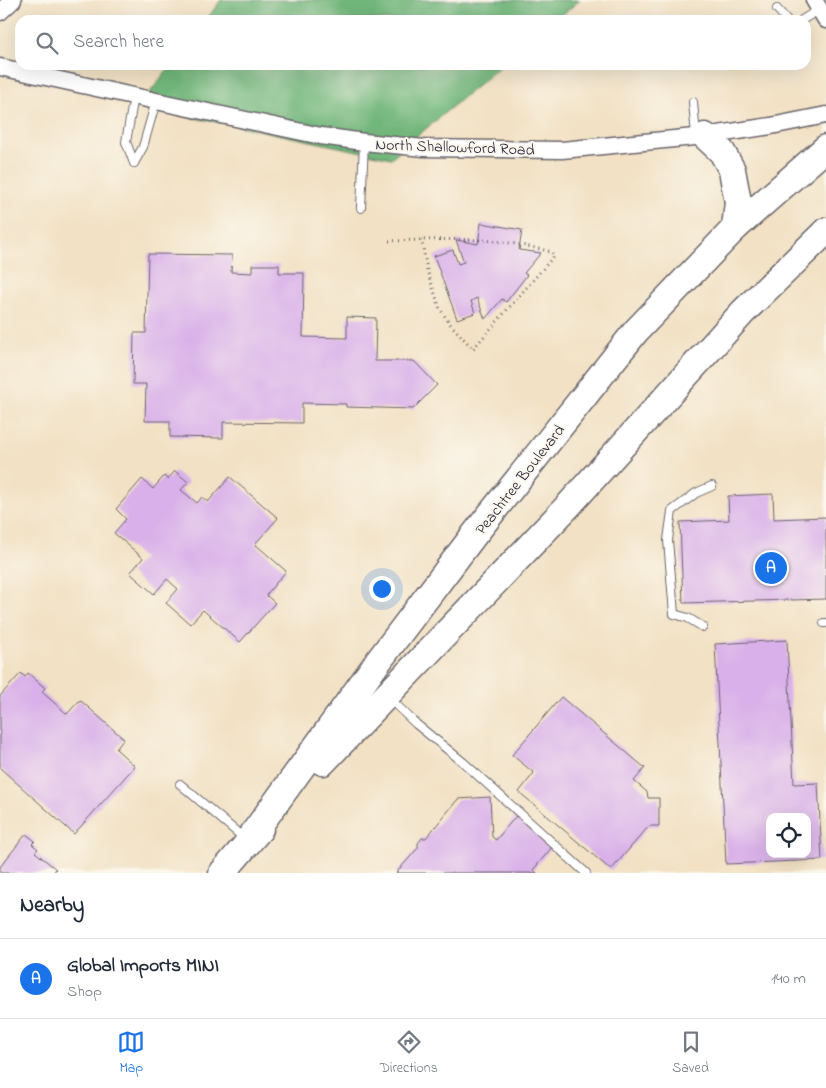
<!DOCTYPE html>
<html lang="en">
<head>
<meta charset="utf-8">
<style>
	:root { --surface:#fff; --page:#f6f6f7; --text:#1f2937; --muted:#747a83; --line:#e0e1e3; --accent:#1a73e8 }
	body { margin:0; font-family:"Indie Flower",sans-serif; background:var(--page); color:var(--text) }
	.controls { position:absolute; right:15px; bottom:15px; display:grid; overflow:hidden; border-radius:10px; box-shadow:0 5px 20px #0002 }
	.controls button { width:45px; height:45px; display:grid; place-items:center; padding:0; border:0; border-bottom:1px solid var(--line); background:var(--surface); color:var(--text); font:25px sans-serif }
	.you { position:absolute; left:381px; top:588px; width:18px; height:18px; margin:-12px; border:4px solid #fff; border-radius:50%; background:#1a73e8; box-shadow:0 0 0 8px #1a73e833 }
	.badge { display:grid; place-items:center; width:32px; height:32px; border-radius:50%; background:var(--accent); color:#fff; font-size:16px; font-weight:700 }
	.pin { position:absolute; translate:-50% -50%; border:2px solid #fff; box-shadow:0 1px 5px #0006 }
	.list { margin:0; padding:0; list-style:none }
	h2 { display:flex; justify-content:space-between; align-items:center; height:65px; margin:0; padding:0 20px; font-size:21px }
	h2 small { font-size:16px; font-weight:400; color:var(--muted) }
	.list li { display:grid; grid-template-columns:32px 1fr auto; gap:15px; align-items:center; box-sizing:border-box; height:80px; padding:0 20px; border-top:1px solid var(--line) }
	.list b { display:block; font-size:19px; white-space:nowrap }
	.list p { margin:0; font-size:16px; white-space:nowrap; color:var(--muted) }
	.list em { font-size:16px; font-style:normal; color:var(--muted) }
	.icon { flex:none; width:28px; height:28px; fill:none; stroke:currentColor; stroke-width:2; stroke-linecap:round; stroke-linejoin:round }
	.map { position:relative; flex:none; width:826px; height:873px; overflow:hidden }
	.search { position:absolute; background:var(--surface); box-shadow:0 5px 20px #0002; left:15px; right:15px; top:15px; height:55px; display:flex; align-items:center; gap:12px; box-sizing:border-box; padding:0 18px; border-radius:15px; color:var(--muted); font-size:19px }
	.sheet { height:145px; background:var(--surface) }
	nav { display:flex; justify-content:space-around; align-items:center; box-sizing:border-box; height:70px; border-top:1px solid var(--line); background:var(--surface); font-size:14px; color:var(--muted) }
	nav a { display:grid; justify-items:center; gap:2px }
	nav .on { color:var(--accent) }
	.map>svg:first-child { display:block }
	.forest { fill:#71b67a; stroke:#4a6c5a }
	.building { fill:#d9b0e9; fill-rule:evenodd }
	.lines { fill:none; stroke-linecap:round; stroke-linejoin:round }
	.service-casing { stroke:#6b656b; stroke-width:10 }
	.minor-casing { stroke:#6b656b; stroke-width:19 }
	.trunk-casing { stroke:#6b656b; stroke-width:29 }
	.path { stroke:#6b656b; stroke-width:3; stroke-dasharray:1 4; stroke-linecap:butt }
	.service { stroke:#fff; stroke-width:8 }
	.minor { stroke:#fff; stroke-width:16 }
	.trunk { stroke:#fff; stroke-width:26 }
	.labels { text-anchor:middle; stroke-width:4; stroke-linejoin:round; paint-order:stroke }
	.street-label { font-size:16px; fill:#22223b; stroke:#fbf7ec }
</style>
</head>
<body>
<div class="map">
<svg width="826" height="873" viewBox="0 0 826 873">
	<rect width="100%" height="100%" fill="#fbf7ec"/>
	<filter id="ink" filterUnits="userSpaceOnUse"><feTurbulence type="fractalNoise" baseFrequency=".02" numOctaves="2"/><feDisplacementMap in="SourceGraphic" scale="10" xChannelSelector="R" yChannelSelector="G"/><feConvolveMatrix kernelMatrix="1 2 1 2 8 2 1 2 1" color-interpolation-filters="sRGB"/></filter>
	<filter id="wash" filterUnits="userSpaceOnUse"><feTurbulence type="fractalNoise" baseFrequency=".0096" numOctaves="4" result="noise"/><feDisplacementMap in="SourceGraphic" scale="20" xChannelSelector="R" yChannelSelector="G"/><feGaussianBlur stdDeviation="1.12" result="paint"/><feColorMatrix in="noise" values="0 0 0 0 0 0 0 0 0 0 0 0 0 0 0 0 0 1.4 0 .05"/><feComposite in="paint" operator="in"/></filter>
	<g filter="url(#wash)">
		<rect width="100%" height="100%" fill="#f2e1c4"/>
		<!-- forest -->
		<g class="forest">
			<polygon points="221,0 580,0 556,20 206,20"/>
			<polygon points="171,65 502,65 391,158 239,126 138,108"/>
		</g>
		<g id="blocks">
			<!-- building -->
			<g class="building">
				<polygon points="481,223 522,230 519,250 541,253 524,273 527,275 506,302 502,299 485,319 477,298 471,301 475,313 457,319 434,256 453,250 458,264 464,262 456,240 478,244"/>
				<polygon points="148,254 232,255 231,272 252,273 252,265 279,265 279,273 304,273 303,337 347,338 347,317 376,318 375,361 414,361 437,385 413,409 346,407 346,404 302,403 302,423 223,422 223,438 170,437 170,421 145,421 146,384 133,384 134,333 146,333"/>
				<polygon points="175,471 188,482 181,490 197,503 202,497 208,502 230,477 278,518 255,544 286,571 266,595 275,603 240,642 203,610 190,624 166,603 178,589 167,579 154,594 130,573 143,558 114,533 126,519 116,509 142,479 153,489 164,476 168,479"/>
				<polygon points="773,494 774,519 826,517 826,599 683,603 680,522 729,520 728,496"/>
				<path d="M 787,640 L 794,784 L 818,783 L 822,860 L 726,864 L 715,644 ZM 770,817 L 807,817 L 807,854 L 770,854 Z"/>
				<polygon points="21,673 25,677 28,673 45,688 42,692 67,714 80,700 124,739 116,749 135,766 74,834 0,768 0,696"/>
				<polygon points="561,697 645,768 634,781 647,792 648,798 659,798 659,826 649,826 611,870 519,792 534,773 512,755"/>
				<polygon points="490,797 492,837 496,840 516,816 553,846 533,870 537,873 396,873 418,848 418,843 422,838 426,838 458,799"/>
				<polygon points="26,834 35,841 32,844 38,849 35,852 56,869 53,873 0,873 0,867"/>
			</g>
		</g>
	</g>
	<g filter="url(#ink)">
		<use href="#blocks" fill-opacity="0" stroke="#6b656b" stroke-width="1"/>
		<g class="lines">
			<defs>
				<g id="service">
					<polyline points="777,9 787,20"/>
					<polyline points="802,20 820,9"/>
					<polyline points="693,102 696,136"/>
					<polyline points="134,163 126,142 134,96"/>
					<polyline points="134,163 143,147 156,101"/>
					<polyline points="361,208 364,142"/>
					<polyline points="824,623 826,623"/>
					<polyline points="703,627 688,618 674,614 668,540 672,511 696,493 712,486"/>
					<polyline points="389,698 416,724 463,762 586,873"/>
					<polyline points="180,784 245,839"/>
				</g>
				<g id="minor">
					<polyline points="814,0 826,20"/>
					<polyline points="0,12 13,0"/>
					<polyline points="0,67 156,101 321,136 364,142 424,148 562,150 705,136 771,126 826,115"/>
				</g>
				<g id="trunk">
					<polyline points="705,136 722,152 732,170 738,202 735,228"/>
					<polyline points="323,762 568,506 743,312 826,231"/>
					<polyline points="248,841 377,663 474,535 636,331 735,228 826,148"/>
					<polyline points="222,873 260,829"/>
				</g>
			</defs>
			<!-- service casing -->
			<use href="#service" class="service-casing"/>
			<!-- minor casing -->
			<use href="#minor" class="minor-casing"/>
			<!-- trunk casing -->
			<use href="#trunk" class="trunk-casing"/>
			<!-- path -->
			<path class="path" d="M 389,241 C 424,240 459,238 494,241 C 513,243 533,247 552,252 L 554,256 L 473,349 L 451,325 L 440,309 L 427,270 L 423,247 L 421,240"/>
			<!-- service -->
			<use href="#service" class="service"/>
			<!-- minor -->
			<use href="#minor" class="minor"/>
			<!-- trunk -->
			<use href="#trunk" class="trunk"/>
		</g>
	</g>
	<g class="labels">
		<!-- street labels -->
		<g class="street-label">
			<text transform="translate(455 146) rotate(2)" y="6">North Shallowford Road</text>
			<text transform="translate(519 479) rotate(-52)" y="6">Peachtree Boulevard</text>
		</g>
	</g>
</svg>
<div class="controls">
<button><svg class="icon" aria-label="locate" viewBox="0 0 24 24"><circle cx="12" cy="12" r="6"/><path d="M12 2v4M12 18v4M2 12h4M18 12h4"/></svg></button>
</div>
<div class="you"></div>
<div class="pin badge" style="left:771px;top:568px">A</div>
<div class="search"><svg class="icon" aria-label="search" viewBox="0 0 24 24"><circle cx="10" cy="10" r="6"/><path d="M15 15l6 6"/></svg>Search here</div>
</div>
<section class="sheet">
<h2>Nearby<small></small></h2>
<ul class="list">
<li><span class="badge">A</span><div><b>Global Imports MINI</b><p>Shop</p></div><em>140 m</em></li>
</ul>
</section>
<nav>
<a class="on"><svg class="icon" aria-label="map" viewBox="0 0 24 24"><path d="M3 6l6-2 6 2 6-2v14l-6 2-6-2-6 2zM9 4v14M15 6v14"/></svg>Map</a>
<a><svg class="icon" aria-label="directions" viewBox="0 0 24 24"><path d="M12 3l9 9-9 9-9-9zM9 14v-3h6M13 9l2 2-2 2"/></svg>Directions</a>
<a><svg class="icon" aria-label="saved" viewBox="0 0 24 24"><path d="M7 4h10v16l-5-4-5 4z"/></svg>Saved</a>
</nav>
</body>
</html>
